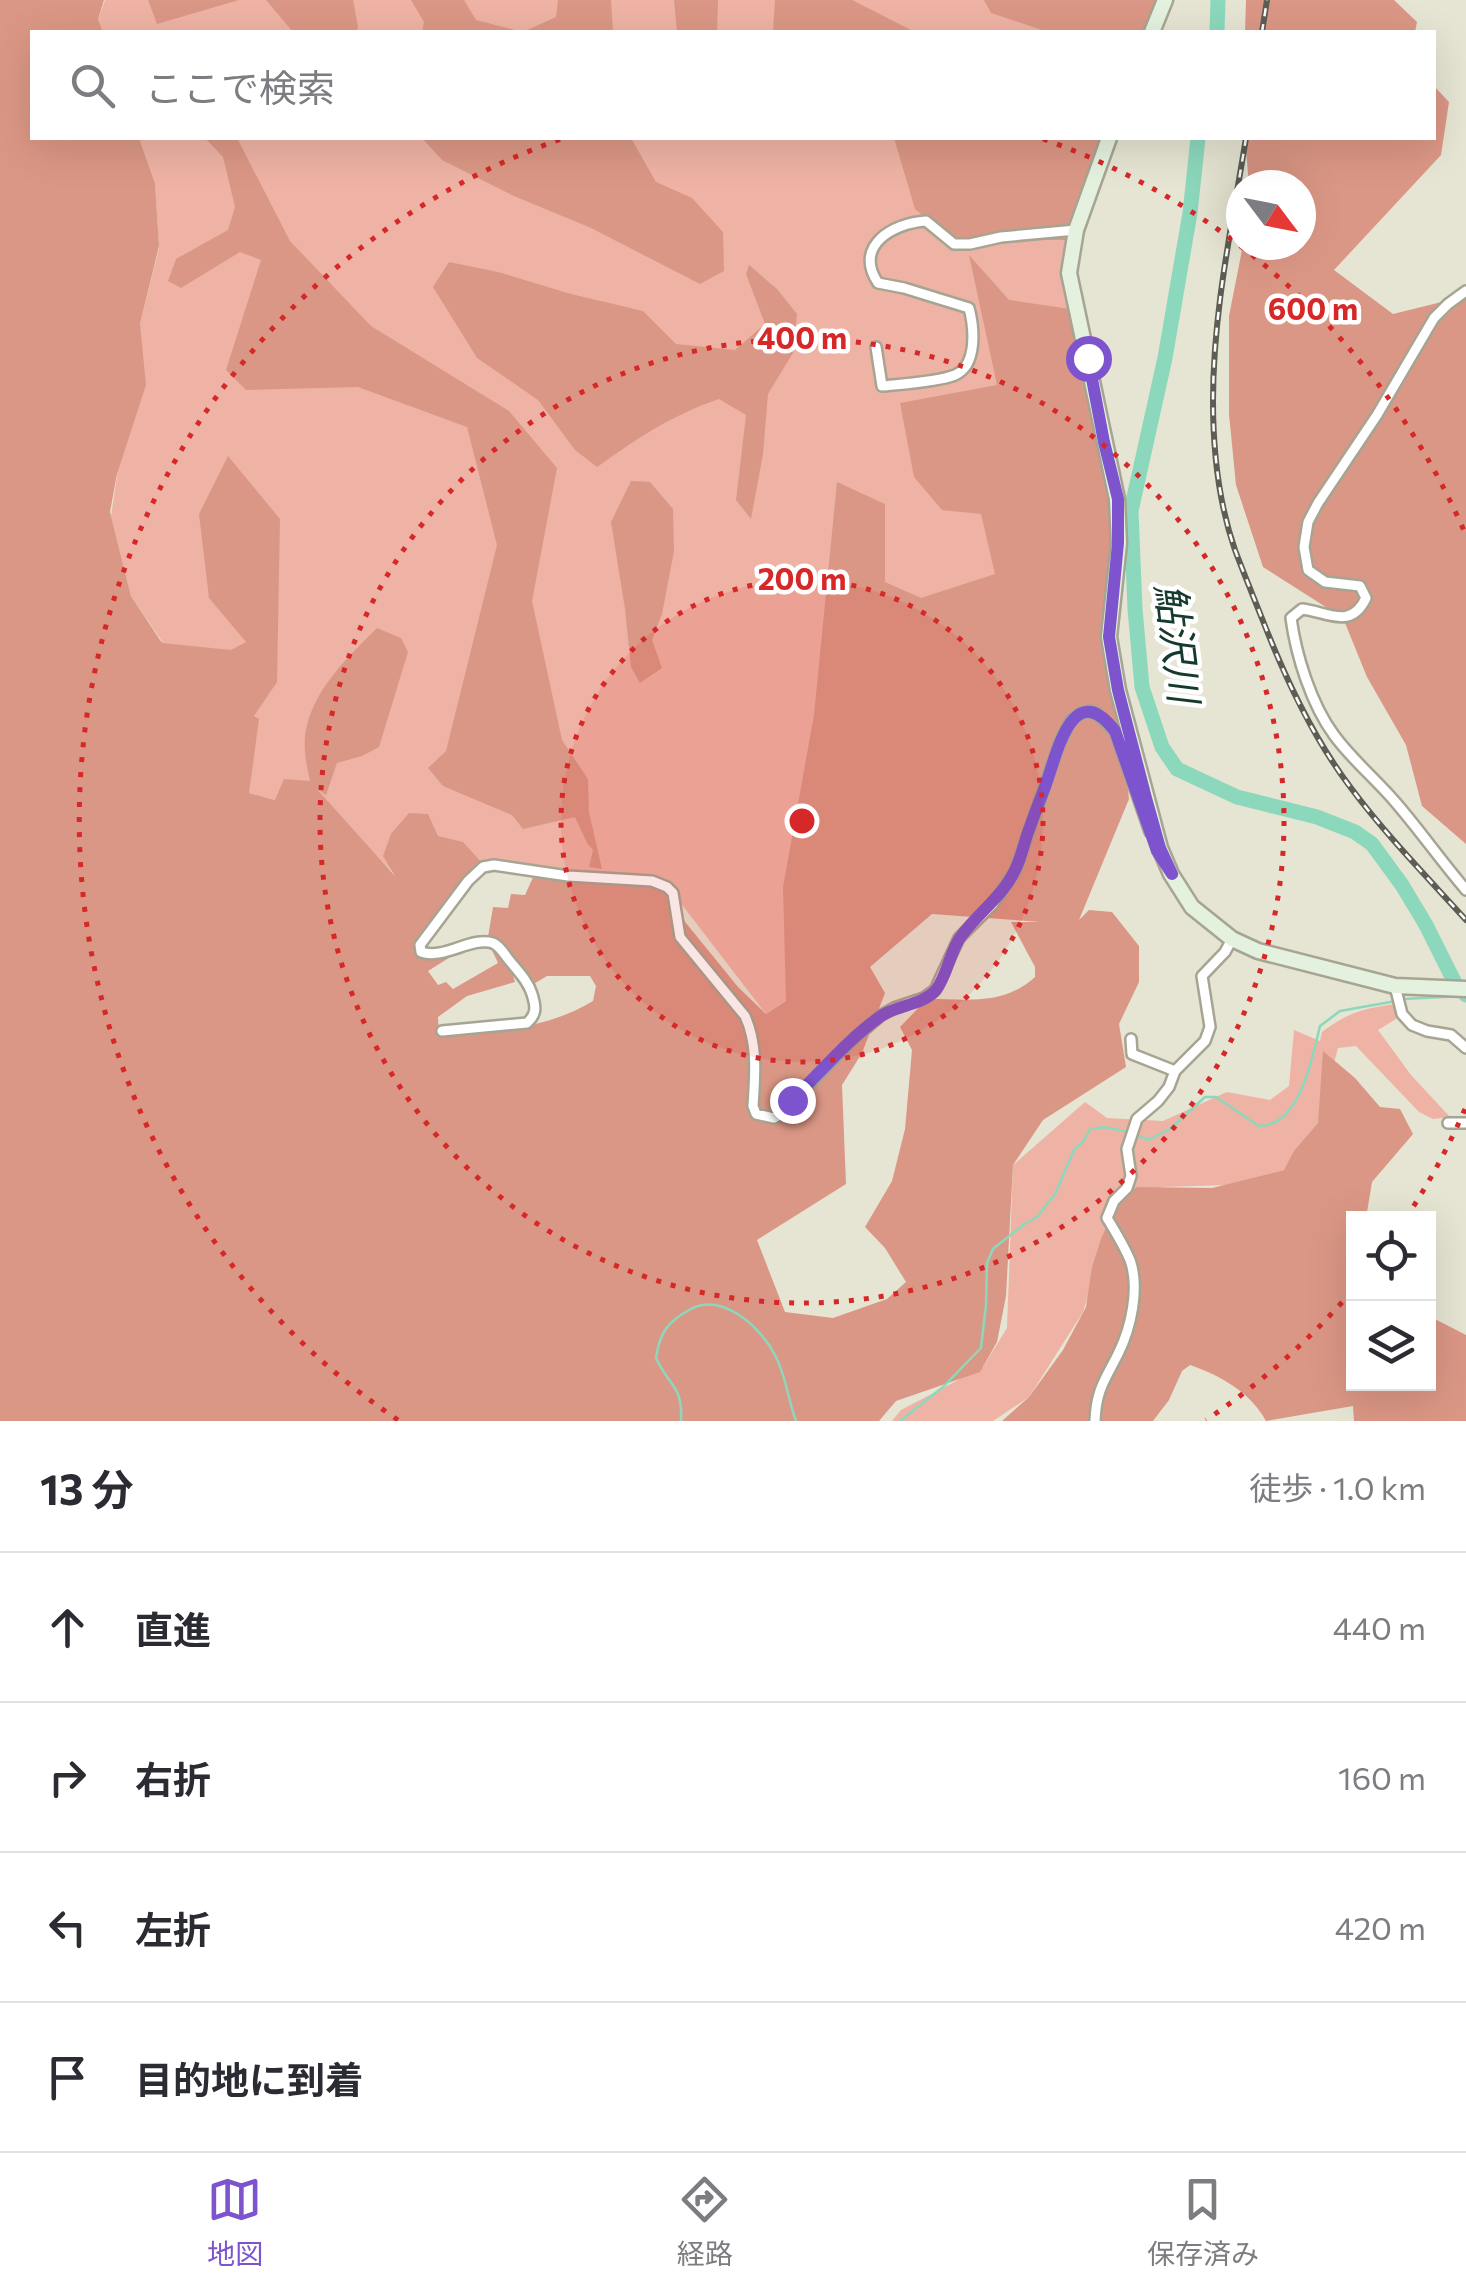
<!DOCTYPE html>
<html lang="ja">
<head>
<meta charset="utf-8">
<style>
	:root { --surface:#fff; --page:#f7f7f7; --text:#2b2b33; --muted:#7c7c81; --line:#e1e1e2; --accent:#7d54cd }
	body { margin:0; font-family:Commissioner,"Noto Sans JP",sans-serif; background:var(--page); color:var(--text) }
	.controls { position:absolute; right:30px; bottom:30px; display:grid; overflow:hidden; border-radius:0px; box-shadow:0 10px 40px #0002 }
	.controls button { width:90px; height:90px; display:grid; place-items:center; padding:0; border:0; border-bottom:2px solid var(--line); background:var(--surface); color:var(--text); font:50px sans-serif }
	.compass { position:absolute; left:1226px; top:170px; width:90px; height:90px; border-radius:50%; background:var(--surface); box-shadow:0 10px 40px #0002; rotate:122deg }
	.stop { position:absolute; width:30px; height:30px; margin:-22px; border:8px solid #7d54cd; border-radius:50%; background:#fff }
	.stop.end { background:#7d54cd; border-color:#fff; box-shadow:0 2px 10px #0008 }
	.list { margin:0; padding:0; list-style:none }
	h2 { display:flex; justify-content:space-between; align-items:center; height:130px; margin:0; padding:0 40px; font-size:42px }
	h2 small { font-size:32px; font-weight:400; color:var(--muted) }
	.list li { display:grid; grid-template-columns:65px 1fr auto; gap:30px; align-items:center; box-sizing:border-box; height:150px; padding:0 40px; border-top:2px solid var(--line) }
	.list b { display:block; font-size:38px; white-space:nowrap }
	.list em { font-size:32px; font-style:normal; color:var(--muted) }
	.icon { flex:none; width:55px; height:55px; fill:none; stroke:currentColor; stroke-width:2; stroke-linecap:round; stroke-linejoin:round }
	.map { position:relative; flex:none; width:1466px; height:1421px; overflow:hidden }
	.search { position:absolute; background:var(--surface); box-shadow:0 10px 40px #0002; left:30px; right:30px; top:30px; height:110px; display:flex; align-items:center; gap:25px; box-sizing:border-box; padding:0 35px; border-radius:0px; color:var(--muted); font-size:38px }
	.sheet { height:730px; background:var(--surface) }
	nav { display:flex; justify-content:space-around; align-items:center; box-sizing:border-box; height:140px; border-top:2px solid var(--line); background:var(--surface); font-size:28px; color:var(--muted) }
	nav a { display:grid; justify-items:center; gap:5px }
	nav .on { color:var(--accent) }
	.map>svg:first-child { display:block }
	.green { fill:#eeb3a4 }
	.forest { fill:#db9785; fill-rule:evenodd }
	.lines { fill:none; stroke-linecap:round; stroke-linejoin:round }
	.stream { stroke:#8cd8bc; stroke-width:2.5 }
	.river { stroke:#8cd8bc; stroke-width:15 }
	.street-casing { stroke:#a6a492; stroke-width:14 }
	.secondary-casing { stroke:#a6a492; stroke-width:19 }
	.street { stroke:#fff; stroke-width:9 }
	.secondary { stroke:#e5f1df; stroke-width:14 }
	.rail-casing { stroke:#5e5d53; stroke-width:6 }
	.rail { stroke:#fff; stroke-width:2.5; stroke-dasharray:8; stroke-linecap:butt }
	.route { stroke:#7d54cd; stroke-width:12 }
	.ring { fill:none; stroke:#d62828; stroke-width:5; stroke-dasharray:5 10 }
	.labels { text-anchor:middle; stroke-width:9; stroke-linejoin:round; paint-order:stroke }
	.water-label { font-size:40px; font-style:italic; fill:#163a2e; stroke:#fff }
	.centre { fill:#d62828; stroke:#fff; stroke-width:5 }
	.ring-label { font-size:30px; text-anchor:middle; font-weight:bold; fill:#d62828; stroke:#fff; stroke-width:9; stroke-linejoin:round; paint-order:stroke }
</style>
</head>
<body>
<div class="map">
<svg width="1466" height="1421" viewBox="0 0 1466 1421">
	<rect width="100%" height="100%" fill="#e6e4d2"/>
	<!-- green -->
	<g class="green">
		<polygon points="105,0 1162,0 1145,32 103,32 98,19"/>
		<polygon points="139,138 1101,138 1070,240 1101,537 786,1001 766,1014 673,893 513,868 395,875 305,781 275,800 249,793 168,664 161,640 131,596 111,516 140,324 159,248 155,183"/>
		<path d="M 1395,1004 L 1396,1019 L 1378,1030 L 1411,1075 L 1450,1117 L 1433,1119 L 1419,1112 L 1356,1046 L 1338,1048 L 1318,1123 L 1284,1170 L 1225,1185 L 1162,1187 L 1118,1201 L 1083,1312 L 1029,1397 L 993,1421 L 892,1421 L 901,1410 L 983,1367 L 1007,1328 L 1013,1165 L 1085,1102 L 1107,1118 L 1163,1121 L 1227,1092 L 1270,1100 L 1289,1086 L 1294,1030 L 1320,1041 L 1322,1032 C 1349,1012 1362,1009 1395,1004 Z"/>
	</g>
	<!-- forest -->
	<g class="forest">
		<path d="M 0,0 L 104,0 L 98,19 L 103,32 L 32,32 L 32,138 L 139,138 L 155,183 L 159,246 L 140,324 L 146,385 L 117,474 L 110,512 L 131,596 L 162,643 L 231,650 L 246,642 L 209,598 L 199,514 L 228,456 L 280,519 L 277,682 L 254,716 L 259,719 L 249,793 L 275,800 L 284,779 L 310,781 C 306,763 302,744 307,725 C 317,686 349,656 377,628 L 401,638 L 408,652 L 379,747 L 362,756 L 337,763 L 326,795 L 316,788 L 395,876 L 383,856 L 391,834 L 409,813 L 428,814 L 438,836 L 463,842 L 482,863 L 417,951 L 454,951 L 452,956 L 428,971 L 438,985 L 446,982 L 453,989 L 498,963 L 491,948 C 504,956 511,966 515,982 L 467,996 L 438,1017 L 439,1034 C 491,1033 547,1029 593,1001 L 596,986 L 590,976 L 547,976 L 532,985 L 488,937 L 493,907 L 508,908 L 511,894 L 525,895 L 535,873 L 655,886 L 673,893 L 677,912 L 738,987 L 766,1014 L 786,1001 L 783,887 L 814,715 L 837,482 L 885,504 L 885,582 L 921,598 L 995,574 L 981,514 L 942,510 L 914,477 L 900,403 L 997,385 L 969,255 L 1009,300 L 1077,310 L 1118,513 L 1111,621 L 1129,799 L 1079,920 L 1089,910 L 1112,912 L 1139,946 L 1139,982 L 1119,1024 L 1126,1067 L 1043,1120 L 1013,1165 L 1006,1296 L 997,1342 L 980,1372 L 896,1401 L 879,1421 L 0,1421 ZM 932,914 L 1040,922 L 1011,922 L 1035,967 L 1035,977 C 1003,1006 968,999 927,999 L 900,1027 L 912,1050 L 905,1129 L 892,1181 L 865,1227 L 885,1248 L 906,1282 L 887,1299 L 833,1318 L 785,1312 L 757,1240 L 846,1184 L 842,1085 L 862,1053 L 885,993 L 870,967 Z"/>
		<polygon points="148,0 239,0 157,24"/>
		<polygon points="266,0 353,0 358,27 356,32 293,32"/>
		<polygon points="411,0 464,0 476,20 523,32 556,17 558,0 611,0 613,32 422,32 424,22"/>
		<polygon points="674,0 718,0 717,32 677,32"/>
		<polygon points="775,0 852,0 915,32 773,32"/>
		<polygon points="984,0 1163,0 1148,32 1048,32 991,13"/>
		<polygon points="1246,0 1394,0 1417,22 1415,32 1245,32"/>
		<polygon points="1434,86 1449,102 1441,155 1334,270 1393,314 1466,296 1466,844 1422,806 1406,745 1367,677 1343,618 1263,567 1236,485 1229,414 1229,316 1243,245 1301,245 1301,185 1249,185 1245,138 1434,138"/>
		<polygon points="205,138 237,138 290,241 371,326 509,411 557,468 532,601 562,740 588,779 589,812 602,869 589,867 593,850 587,843 575,817 523,829 512,815 443,786 428,768 446,751 497,545 467,427 358,387 246,390 226,370 261,260 240,252 181,288 168,281 176,259 228,230 235,207 223,157"/>
		<polygon points="422,138 631,138 656,182 692,198 723,232 724,271 700,284 591,228 514,196 442,160"/>
		<polygon points="894,138 1102,138 1070,240 951,239 915,209"/>
		<path d="M 449,262 L 498,272 L 571,294 L 643,311 L 676,344 L 735,350 L 765,324 L 746,274 L 749,265 L 777,289 L 797,314 L 793,353 L 768,394 L 763,454 L 751,519 L 736,500 L 746,415 L 719,399 C 670,416 638,438 597,467 L 575,450 L 538,400 L 477,358 L 433,287 Z"/>
		<polygon points="631,481 650,482 673,509 674,551 662,614 652,640 662,668 640,683 631,667 625,609 611,522"/>
		<path d="M 1323,1051 L 1355,1078 L 1380,1107 L 1400,1109 L 1413,1134 L 1372,1182 L 1366,1218 L 1354,1218 L 1354,1384 L 1428,1384 L 1429,1316 L 1466,1335 L 1466,1421 L 1354,1421 L 1353,1406 L 1266,1421 C 1251,1393 1220,1375 1190,1365 L 1182,1371 L 1169,1400 L 1153,1421 L 1002,1421 L 1029,1397 L 1063,1350 L 1086,1307 L 1092,1267 L 1101,1239 L 1118,1201 L 1137,1187 L 1212,1188 L 1284,1170 L 1294,1151 L 1318,1123 Z"/>
	</g>
	<g class="lines">
		<!-- stream -->
		<g class="stream">
			<polyline points="1404,999 1461,996"/>
			<path d="M 1136,1135 L 1149,1140 L 1171,1128 L 1205,1097 L 1216,1097 L 1259,1126 C 1300,1126 1312,1059 1320,1026 L 1340,1011 L 1396,1001"/>
			<path d="M 681,1421 C 683,1385 669,1387 656,1358 C 660,1333 666,1323 689,1310 C 721,1291 760,1326 775,1355 C 786,1375 788,1400 796,1421"/>
			<polyline points="900,1421 943,1387 981,1348 986,1305 987,1263 993,1249 1023,1225 1037,1217 1055,1194 1074,1150 1083,1142 1090,1129 1104,1127 1129,1132"/>
		</g>
		<!-- river -->
		<g class="river">
			<polyline points="1217,32 1218,0"/>
			<polyline points="1198,138 1190,213 1165,358 1131,511 1135,609 1142,687 1162,747 1177,769 1237,797 1317,817 1355,832 1372,844 1402,885 1426,925 1457,987 1466,995"/>
		</g>
		<defs>
			<g id="street">
				<path d="M 1466,291 L 1448,304 L 1434,318 L 1377,415 L 1318,503 L 1308,522 L 1304,547 L 1308,570 L 1325,582 L 1360,586 L 1366,598 C 1351,630 1328,612 1302,609 L 1291,618 C 1296,655 1311,704 1334,735 C 1352,760 1377,780 1397,804 C 1421,832 1442,862 1466,890"/>
				<path d="M 876,347 L 882,386 C 902,384 938,382 955,375 C 978,365 974,327 969,308 L 904,288 L 878,283 C 853,246 893,223 926,221 L 954,244 L 970,244 L 1001,237 L 1076,230"/>
				<polyline points="1395,986 1402,1014 1412,1025 1427,1031 1451,1035 1466,1048"/>
				<path d="M 442,1031 L 527,1023 C 537,1014 536,1007 532,994 C 528,981 518,971 509,960 C 505,955 500,946 493,943 C 471,936 445,960 421,952 L 420,945 L 468,881 L 483,867 L 494,865 L 568,876 L 652,881 L 667,887 L 673,893 L 680,937 L 745,1016 C 758,1045 755,1075 753,1106 L 756,1114 L 774,1118 L 781,1114 L 850,1042 L 880,1016 L 894,1008 L 924,998 L 935,990 L 959,938 L 993,904 L 1015,871 L 1060,742 L 1071,720 L 1081,713 L 1090,711 L 1097,714 L 1115,731 L 1150,832"/>
				<polyline points="1131,1039 1132,1054 1175,1071"/>
				<polyline points="1448,1123 1466,1123"/>
				<path d="M 1095,1421 C 1096,1390 1105,1380 1118,1354 C 1131,1328 1140,1288 1130,1260 C 1124,1246 1115,1231 1107,1218 L 1114,1201 L 1127,1188 L 1131,1176 L 1127,1149 L 1137,1119 L 1158,1101 L 1169,1087 L 1175,1071 L 1205,1041 L 1210,1027 L 1202,976 L 1225,952 L 1232,939"/>
			</g>
			<g id="secondary">
				<polyline points="1152,32 1165,0"/>
				<polyline points="1109,138 1076,230 1069,273 1117,499 1119,543 1109,637 1118,690 1160,848 1171,874 1192,907 1232,939 1258,951 1395,986 1466,989"/>
			</g>
		</defs>
		<!-- street casing -->
		<use href="#street" class="street-casing"/>
		<!-- secondary casing -->
		<use href="#secondary" class="secondary-casing"/>
		<!-- street -->
		<use href="#street" class="street"/>
		<!-- secondary -->
		<use href="#secondary" class="secondary"/>
		<defs>
			<g id="rail">
				<polyline points="1262,32 1267,0"/>
				<path d="M 1246,138 C 1232,225 1213,312 1213,401 C 1213,450 1219,504 1235,550 C 1244,574 1254,598 1263,621 C 1286,680 1313,738 1351,788 C 1386,835 1427,877 1466,920"/>
			</g>
		</defs>
		<!-- rail casing -->
		<use href="#rail" class="rail-casing"/>
		<!-- rail -->
		<use href="#rail" class="rail"/>
	</g>
	<g class="lines">
		<!-- route -->
		<path class="route" d="M 792,1100 C 821,1072 848,1039 881,1016 C 897,1005 923,1005 936,990 C 948,974 950,950 962,935 C 979,912 1003,896 1015,870 C 1022,857 1024,841 1030,827 C 1035,812 1041,798 1046,784 C 1057,753 1073,676 1115,731 L 1157,851 L 1172,874 L 1160,848 L 1146,798 L 1118,690 L 1109,637 L 1118,543 L 1118,499 L 1104,442 L 1088,358"/>
	</g>
	<!-- distance rings -->
	<circle cx="802" cy="821" r="241" fill="#d62828" fill-opacity=".12"/>
	<g class="ring">
		<circle cx="802" cy="821" r="241"/>
		<circle cx="802" cy="821" r="482"/>
		<path d="M1465 1109A723 723 0 0 1 1408 1215M1352 1291A723 723 0 0 1 1206 1420M398 1420A723 723 0 0 1 561 139M1043 139A723 723 0 0 1 1465 533"/>
	</g>
	<g class="labels">
		<!-- water labels -->
		<g class="water-label">
			<text transform="translate(1177 643) rotate(83)" y="14">鮎沢川</text>
		</g>
	</g>
	<circle cx="802" cy="821" r="15" class="centre"/>
	<g class="ring-label">
		<text x="1313" y="320">600 m</text>
		<text x="802" y="349">400 m</text>
		<text x="802" y="590">200 m</text>
	</g>
</svg>
<div class="controls">
<button><svg class="icon" aria-label="locate" viewBox="0 0 24 24"><circle cx="12" cy="12" r="6"/><path d="M12 2v4M12 18v4M2 12h4M18 12h4"/></svg></button>
<button><svg class="icon" aria-label="layers" viewBox="0 0 24 24"><path d="M12 4l9 5-9 5-9-5zM3 14l9 5 9-5"/></svg></button>
</div>
<svg class="compass" viewBox="-18 -18 36 36"><path d="M0-13l5 13h-10z" fill="#e53935"/><path d="M0 13l5-13h-10z" fill="#7c7c81"/></svg>
<div class="stop" style="left:1088px;top:358px"></div>
<div class="stop end" style="left:792px;top:1100px"></div>
<div class="search"><svg class="icon" aria-label="search" viewBox="0 0 24 24"><circle cx="10" cy="10" r="6"/><path d="M15 15l6 6"/></svg>ここで検索</div>
</div>
<section class="sheet">
<h2>13 分<small>徒歩 · 1.0 km</small></h2>
<ul class="list">
<li><svg class="icon" aria-label="ahead" viewBox="0 0 24 24"><path d="M12 20V5M6 11l6-6 6 6"/></svg><div><b>直進</b></div><em>440 m</em></li>
<li><svg class="icon" aria-label="right" viewBox="0 0 24 24"><path d="M7 20v-9h11M14 6l5 5-5 5"/></svg><div><b>右折</b></div><em>160 m</em></li>
<li><svg class="icon" aria-label="left" viewBox="0 0 24 24"><path d="M17 20v-9H6M10 6l-5 5 5 5"/></svg><div><b>左折</b></div><em>420 m</em></li>
<li><svg class="icon" aria-label="arrive" viewBox="0 0 24 24"><path d="M6 21V4h12l-3 4 3 4H6"/></svg><div><b>目的地に到着</b></div></li>
</ul>
</section>
<nav>
<a class="on"><svg class="icon" aria-label="map" viewBox="0 0 24 24"><path d="M3 6l6-2 6 2 6-2v14l-6 2-6-2-6 2zM9 4v14M15 6v14"/></svg>地図</a>
<a><svg class="icon" aria-label="directions" viewBox="0 0 24 24"><path d="M12 3l9 9-9 9-9-9zM9 14v-3h6M13 9l2 2-2 2"/></svg>経路</a>
<a><svg class="icon" aria-label="saved" viewBox="0 0 24 24"><path d="M7 4h10v16l-5-4-5 4z"/></svg>保存済み</a>
</nav>
</body>
</html>
